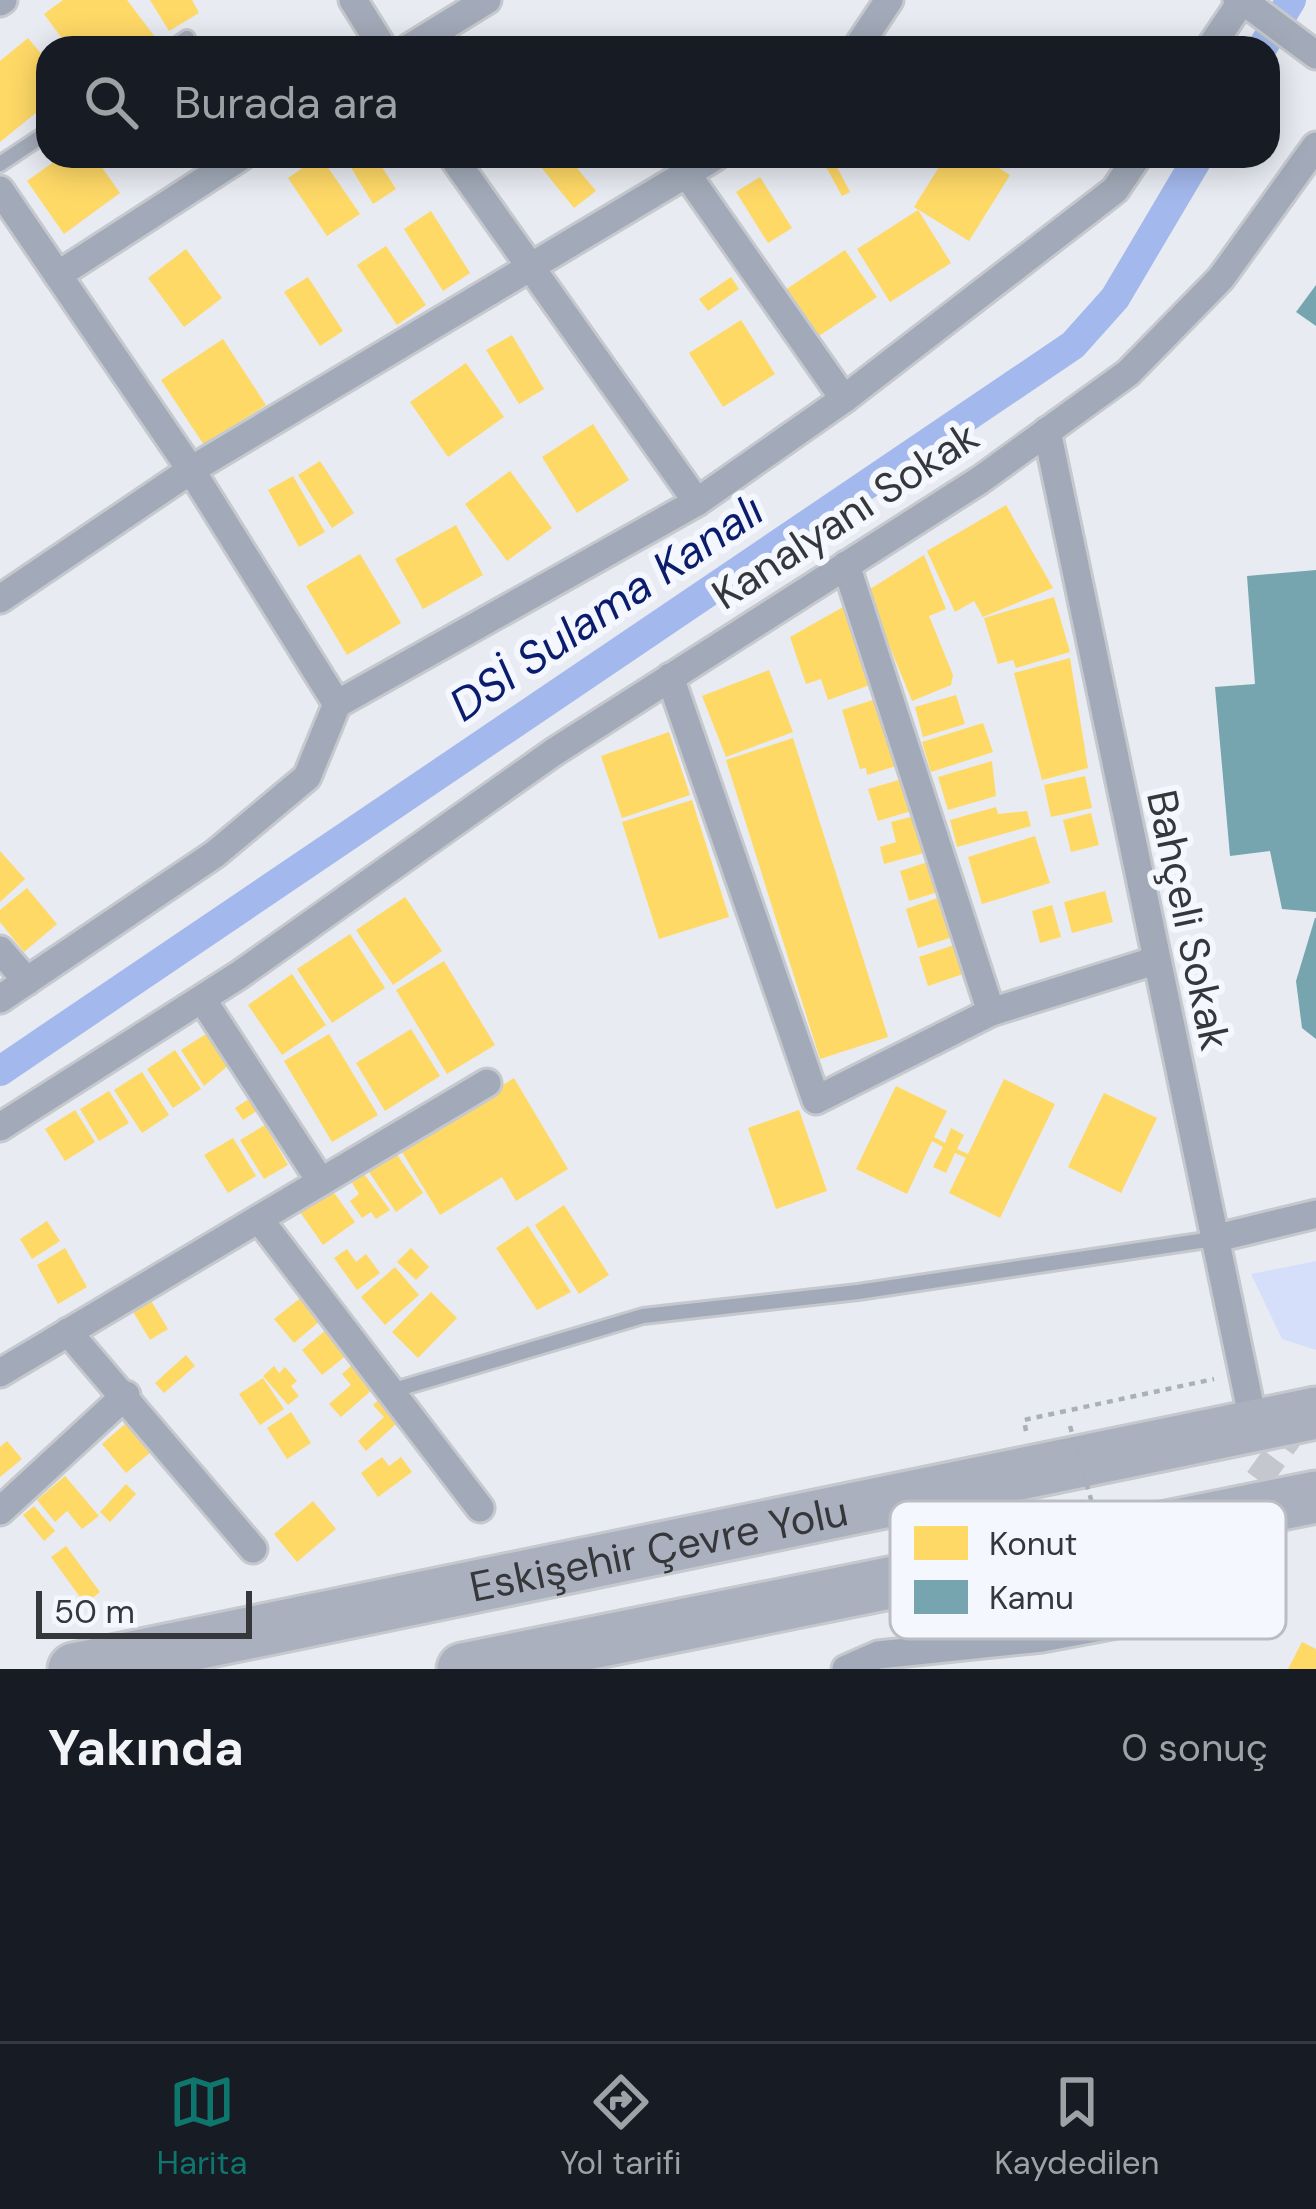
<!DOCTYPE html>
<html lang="tr">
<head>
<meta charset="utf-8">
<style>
	:root { --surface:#171b24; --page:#242831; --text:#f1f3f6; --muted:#9ea1a6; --line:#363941; --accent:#0f766e }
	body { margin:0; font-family:"DM Sans",sans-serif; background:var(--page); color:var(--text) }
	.scale { position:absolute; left:36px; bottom:30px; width:216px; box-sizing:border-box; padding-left:12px; border:6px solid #35373b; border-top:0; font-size:33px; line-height:42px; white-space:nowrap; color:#35373b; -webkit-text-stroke:9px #f4f7fe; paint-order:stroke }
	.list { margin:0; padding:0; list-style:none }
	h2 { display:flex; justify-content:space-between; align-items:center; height:156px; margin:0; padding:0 48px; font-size:51px }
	h2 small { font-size:39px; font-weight:400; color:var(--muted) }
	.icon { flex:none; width:66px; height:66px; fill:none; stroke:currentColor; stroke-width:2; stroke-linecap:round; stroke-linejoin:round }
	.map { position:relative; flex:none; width:1316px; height:1669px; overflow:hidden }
	.search { position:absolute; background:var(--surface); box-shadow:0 6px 30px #0003; left:36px; right:36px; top:36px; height:132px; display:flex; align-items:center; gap:30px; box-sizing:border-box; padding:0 42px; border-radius:36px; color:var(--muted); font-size:45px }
	.sheet { height:372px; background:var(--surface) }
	nav { display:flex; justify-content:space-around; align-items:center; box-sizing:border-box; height:168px; border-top:3px solid var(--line); background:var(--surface); font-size:33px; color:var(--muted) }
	nav a { display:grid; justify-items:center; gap:6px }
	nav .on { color:var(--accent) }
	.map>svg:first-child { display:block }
	.green { fill:#d5dff9 }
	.homes { fill:#ffd966 }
	.public { fill:#76a5af }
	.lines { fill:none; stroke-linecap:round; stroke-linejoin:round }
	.canal { stroke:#a3b8ec; stroke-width:30 }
	.street-tunnel { stroke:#c4c7cd; stroke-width:27; stroke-dasharray:27 14; stroke-linecap:butt }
	.lane-casing { stroke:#c5c8cd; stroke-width:20 }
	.street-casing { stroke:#c5c8cd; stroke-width:33 }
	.highway-casing { stroke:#c5c8cd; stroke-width:57 }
	.path { stroke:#aab0ba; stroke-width:4.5; stroke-dasharray:6 6; stroke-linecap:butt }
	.lane { stroke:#a2aab9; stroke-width:14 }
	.street { stroke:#a2aab9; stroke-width:27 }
	.highway { stroke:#abb0bf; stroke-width:51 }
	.path-bridge { stroke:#aab0ba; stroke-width:4.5; stroke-dasharray:6 6; stroke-linecap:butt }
	.labels { text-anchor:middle; stroke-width:12; stroke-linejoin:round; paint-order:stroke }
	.street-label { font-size:42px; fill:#35373b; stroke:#f4f7fe }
	.water-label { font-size:45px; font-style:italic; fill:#0c1c6c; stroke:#f4f7fe }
	.key { fill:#f4f7fe; stroke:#bbbdc4; stroke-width:3 }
	.key-label { font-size:33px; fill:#35373b }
</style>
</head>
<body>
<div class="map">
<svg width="1316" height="1669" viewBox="0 0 1316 1669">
	<rect width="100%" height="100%" fill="#e8ebf2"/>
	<!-- green -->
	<polygon class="green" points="1316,1261 1316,1350 1282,1339 1251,1274"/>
	<!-- homes -->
	<g class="homes">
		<polygon points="63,0 127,0 155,37 140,48 69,48 44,14"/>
		<polygon points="150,0 192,0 199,13 169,31"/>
		<polygon points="28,38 48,62 48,103 0,142 0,61"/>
		<polygon points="62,156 94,156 120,193 64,234 27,181"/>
		<polygon points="320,156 360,214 327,236 288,178"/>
		<polygon points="344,156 375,156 396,189 373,204"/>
		<polygon points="532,156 567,156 596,191 574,208"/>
		<polygon points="820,156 831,156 850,192 842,196"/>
		<polygon points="946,156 980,156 1010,175 969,241 914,207"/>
		<polygon points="760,177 792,228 768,243 736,192"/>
		<polygon points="918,210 951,263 890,302 857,249"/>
		<polygon points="431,211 470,273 443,291 404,229"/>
		<polygon points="386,246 426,305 397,325 357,265"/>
		<polygon points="186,249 222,298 184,327 148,278"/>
		<polygon points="845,250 877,297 810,342 779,294"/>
		<polygon points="308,277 343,331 320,346 284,292"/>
		<polygon points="731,277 739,289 708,311 699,299"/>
		<polygon points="741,320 775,374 723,407 689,353"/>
		<polygon points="512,335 544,389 519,404 486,350"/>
		<polygon points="223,339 266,405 204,445 161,380"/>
		<polygon points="466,363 504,417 448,457 410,402"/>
		<polygon points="593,424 629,480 577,513 542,457"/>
		<polygon points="320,461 354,513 332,528 298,475"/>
		<polygon points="510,471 552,528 507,561 465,504"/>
		<polygon points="293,476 325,532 299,547 268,490"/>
		<polygon points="1006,505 1053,588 983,617 974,601 955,612 927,551"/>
		<polygon points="456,525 483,575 423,609 395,559"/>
		<polygon points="360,554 401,623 347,655 306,586"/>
		<polygon points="924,555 946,609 929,616 953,675 951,685 912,701 867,591"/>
		<polygon points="1054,597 1070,652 1016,668 1013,660 998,664 984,618"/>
		<polygon points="843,607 870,685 828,700 821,679 806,684 790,637"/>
		<polygon points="1070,658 1088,768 1042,780 1014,673"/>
		<polygon points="769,670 793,732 726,757 702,696"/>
		<polygon points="956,695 965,724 923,737 915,707"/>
		<polygon points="876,699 896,766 867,775 866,768 860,769 842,710"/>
		<polygon points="983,723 993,752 931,772 922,742"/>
		<polygon points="669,732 690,795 622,818 601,756"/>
		<polygon points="793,738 888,1037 820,1059 726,760"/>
		<polygon points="992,761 996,796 948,810 938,777"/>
		<polygon points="1085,776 1092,808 1051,817 1044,785"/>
		<polygon points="902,779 911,811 878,821 868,789"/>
		<polygon points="692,800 729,917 659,939 622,822"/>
		<polygon points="996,807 998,814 1027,811 1031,826 957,847 950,820"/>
		<polygon points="1091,813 1099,845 1071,852 1063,820"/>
		<polygon points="914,816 924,853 884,864 880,847 896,842 891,822"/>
		<polygon points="1035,836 1050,883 982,904 968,857"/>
		<polygon points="0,851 25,879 0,902"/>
		<polygon points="928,862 938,892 909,901 900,871"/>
		<polygon points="27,888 57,924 24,952 0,922 0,910"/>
		<polygon points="1105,891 1113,922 1072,933 1064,902"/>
		<polygon points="405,897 442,951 393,985 356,930"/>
		<polygon points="940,897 953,937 918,948 906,909"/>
		<polygon points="1052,905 1061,937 1040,943 1032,911"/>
		<polygon points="350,934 385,988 332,1023 297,969"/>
		<polygon points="957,944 966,973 928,986 919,957"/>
		<polygon points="444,961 495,1045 447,1074 396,990"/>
		<polygon points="292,974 326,1025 282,1055 248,1005"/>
		<polygon points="411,1029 440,1076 385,1111 356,1063"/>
		<polygon points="209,1032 229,1065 204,1086 181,1050"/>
		<polygon points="329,1034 378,1115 332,1142 284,1061"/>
		<polygon points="175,1050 201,1089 173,1108 147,1069"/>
		<polygon points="142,1072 169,1115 142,1133 114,1090"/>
		<polygon points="514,1078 568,1169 516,1201 502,1177 440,1215 399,1147"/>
		<polygon points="1004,1079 1055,1104 1000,1218 949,1193 966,1158 955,1153 946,1173 933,1167 943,1147 932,1141 907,1194 856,1169 896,1086 947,1111 934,1137 945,1143 951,1128 964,1135 957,1149 968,1154"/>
		<polygon points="109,1091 129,1123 99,1141 80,1109"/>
		<polygon points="1104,1093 1157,1118 1121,1193 1068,1167"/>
		<polygon points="252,1097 260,1109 243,1120 235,1108"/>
		<polygon points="75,1110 95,1142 65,1161 45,1129"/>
		<polygon points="799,1110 827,1191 776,1209 748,1128"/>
		<polygon points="265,1125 288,1165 264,1179 240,1140"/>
		<polygon points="233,1138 256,1176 228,1193 204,1155"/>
		<polygon points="394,1150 423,1193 396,1212 367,1169"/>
		<polygon points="364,1174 390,1210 376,1219 371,1212 362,1218 350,1201 359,1194 352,1183"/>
		<polygon points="332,1190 355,1222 323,1245 300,1212"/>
		<polygon points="564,1205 609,1275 579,1294 535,1225"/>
		<polygon points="47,1221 60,1241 32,1259 20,1239"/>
		<polygon points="528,1226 571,1292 537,1310 496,1248"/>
		<polygon points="65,1248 87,1287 58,1304 37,1265"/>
		<polygon points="411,1248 429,1267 416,1280 397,1262"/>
		<polygon points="347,1249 356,1262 366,1254 380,1273 357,1290 334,1258"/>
		<polygon points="395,1267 419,1295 385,1325 361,1297"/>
		<polygon points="308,1292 327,1315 294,1343 274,1319"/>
		<polygon points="431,1292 457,1318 418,1358 392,1332"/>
		<polygon points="150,1299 168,1329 150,1340 132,1310"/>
		<polygon points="333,1324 353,1350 322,1375 302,1350"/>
		<polygon points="186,1355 195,1366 164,1393 155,1383"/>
		<polygon points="359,1359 380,1383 341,1417 329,1404 351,1385 342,1374"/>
		<polygon points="274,1366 279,1373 285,1367 297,1381 291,1386 299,1396 288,1405 263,1376"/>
		<polygon points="263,1378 284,1409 260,1425 239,1394"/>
		<polygon points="385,1394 405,1416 366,1451 358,1441 384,1417 373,1405"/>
		<polygon points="291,1412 311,1443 287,1459 267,1428"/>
		<polygon points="132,1418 157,1447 126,1473 102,1444"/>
		<polygon points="7,1441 22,1459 0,1477 0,1447"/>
		<polygon points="382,1457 389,1466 401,1457 412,1472 378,1497 361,1473"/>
		<polygon points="65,1476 99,1516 82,1529 67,1511 55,1522 37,1500"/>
		<polygon points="126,1484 136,1494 110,1522 100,1512"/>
		<polygon points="313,1501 336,1529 297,1562 274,1534"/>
		<polygon points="34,1506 55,1531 44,1541 23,1515"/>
		<polygon points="66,1546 100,1592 85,1604 51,1557"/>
		<polygon points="1302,1642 1316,1649 1316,1669 1288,1669"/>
	</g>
	<!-- public -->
	<g class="public">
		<polygon points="1316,285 1316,326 1296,312"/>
		<polygon points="1316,570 1316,912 1282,909 1270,851 1230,856 1215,687 1255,684 1247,576"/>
		<polygon points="1315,918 1316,918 1316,1039 1302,1028 1296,981"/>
	</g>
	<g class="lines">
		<!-- canal -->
		<g class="canal">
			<polyline points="1262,48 1291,0"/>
			<polyline points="0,1071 1073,345 1115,298 1199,156"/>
		</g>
		<!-- street-tunnel -->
		<polyline class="street-tunnel" points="1234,1513 1303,1418"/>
		<defs>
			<g id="lane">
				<polyline points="173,48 187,38"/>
				<polyline points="0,164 48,132"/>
				<polyline points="391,1391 643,1316 858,1292 1213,1239"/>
			</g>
			<g id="street">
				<polyline points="353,0 383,48"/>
				<polyline points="1242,0 1316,55"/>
				<polyline points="0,2 3,0"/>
				<polyline points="409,48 487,0"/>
				<polyline points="857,48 889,0"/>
				<polyline points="1210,48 1241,2 1237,0"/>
				<polyline points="452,156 697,502"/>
				<polyline points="686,173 844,399"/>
				<polyline points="0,190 191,470 716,156"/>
				<polyline points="58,275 242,156"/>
				<polyline points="1047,431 1254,1425"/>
				<polyline points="846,565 991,1012"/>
				<polyline points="0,599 191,470 337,704 307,777 215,854 0,999"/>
				<polyline points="670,677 816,1100 991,1012 1154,961"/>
				<polyline points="337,704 697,502 844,399 1115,190 1138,156"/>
				<polyline points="0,950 27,981"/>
				<polyline points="202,999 321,1182"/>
				<polyline points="0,1127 239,975 554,752 980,480 1128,373 1221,278 1316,146"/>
				<polyline points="259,1219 480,1508"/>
				<polyline points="1213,1239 1316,1214"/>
				<polyline points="68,1332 253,1549"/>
				<polyline points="0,1373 487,1083"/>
				<polyline points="0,1511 126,1395"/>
				<polyline points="846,1669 878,1655 1042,1638 1138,1620 1206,1552"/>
			</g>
			<g id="highway">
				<path id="s1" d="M 74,1669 L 1316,1413"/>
				<polyline points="463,1669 1316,1497"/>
			</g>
		</defs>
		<!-- lane casing -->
		<use href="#lane" class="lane-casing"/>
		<!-- street casing -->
		<use href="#street" class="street-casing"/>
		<!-- highway casing -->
		<use href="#highway" class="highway-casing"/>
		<!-- path -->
		<polyline class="path" points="1026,1431 1024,1420 1214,1379"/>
		<!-- lane -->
		<use href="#lane" class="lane"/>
		<!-- street -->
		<use href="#street" class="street"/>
		<!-- highway -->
		<use href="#highway" class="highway"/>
		<!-- path-bridge -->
		<polyline class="path-bridge" points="1070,1426 1112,1573"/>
	</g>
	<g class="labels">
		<!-- street labels -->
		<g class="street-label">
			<text transform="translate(845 515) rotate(-33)" y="15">Kanalyanı Sokak</text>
			<text transform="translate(1189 920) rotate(78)" y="15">Bahçeli Sokak</text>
			<text dy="15" stroke="none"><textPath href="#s1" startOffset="597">Eskişehir Çevre Yolu</textPath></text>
		</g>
		<!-- water labels -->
		<g class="water-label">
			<text transform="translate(606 607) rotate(-34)" y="16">DSİ Sulama Kanalı</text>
		</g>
	</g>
	<!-- legend -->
	<rect x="890" y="1501" width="396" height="138" rx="18" class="key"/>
	<rect x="914" y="1526" width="54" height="34" fill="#ffd966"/>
	<rect x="914" y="1580" width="54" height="34" fill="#76a5af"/>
	<g class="key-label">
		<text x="989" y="1555">Konut</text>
		<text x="989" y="1609">Kamu</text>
	</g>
</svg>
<div class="scale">50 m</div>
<div class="search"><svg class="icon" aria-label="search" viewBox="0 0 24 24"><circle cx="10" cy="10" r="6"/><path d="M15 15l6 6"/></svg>Burada ara</div>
</div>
<section class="sheet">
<h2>Yakında<small>0 sonuç</small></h2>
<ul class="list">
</ul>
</section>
<nav>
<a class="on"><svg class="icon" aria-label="map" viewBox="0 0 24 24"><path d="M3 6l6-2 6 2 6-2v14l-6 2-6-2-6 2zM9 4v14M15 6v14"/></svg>Harita</a>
<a><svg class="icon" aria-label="directions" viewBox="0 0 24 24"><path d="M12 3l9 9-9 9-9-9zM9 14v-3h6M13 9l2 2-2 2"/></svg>Yol tarifi</a>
<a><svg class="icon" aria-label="saved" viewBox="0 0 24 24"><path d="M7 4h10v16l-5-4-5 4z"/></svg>Kaydedilen</a>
</nav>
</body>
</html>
